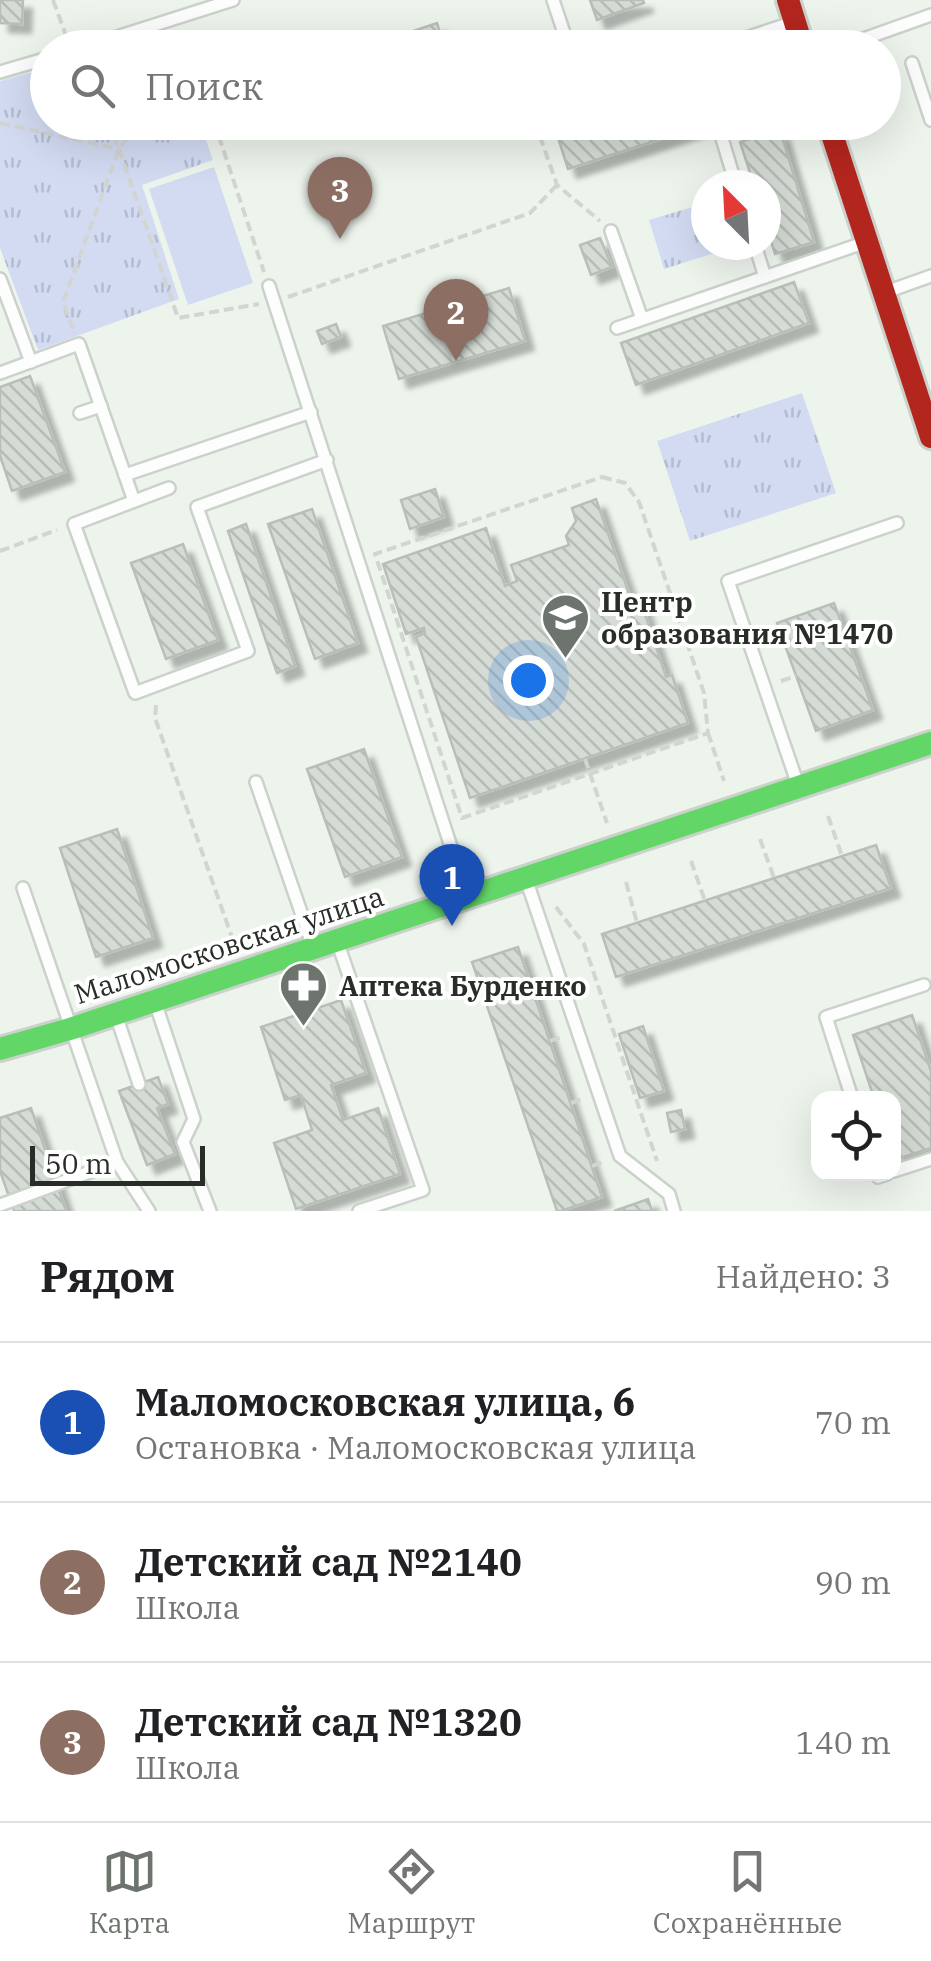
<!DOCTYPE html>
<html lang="ru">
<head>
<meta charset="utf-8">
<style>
	:root { --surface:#fff; --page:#f2f2f2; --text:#202124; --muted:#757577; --line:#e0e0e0; --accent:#6d736d }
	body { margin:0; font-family:"IBM Plex Serif",serif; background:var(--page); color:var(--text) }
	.controls { position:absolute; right:30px; bottom:30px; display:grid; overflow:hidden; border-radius:20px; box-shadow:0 10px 40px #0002 }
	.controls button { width:90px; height:90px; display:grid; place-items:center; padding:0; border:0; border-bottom:2px solid var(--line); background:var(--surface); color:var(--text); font:50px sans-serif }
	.compass { position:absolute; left:691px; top:170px; width:90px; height:90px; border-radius:50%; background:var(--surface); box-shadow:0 10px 40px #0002; rotate:336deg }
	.scale { position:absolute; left:30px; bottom:25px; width:175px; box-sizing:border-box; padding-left:10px; border:5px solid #282d28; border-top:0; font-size:28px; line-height:35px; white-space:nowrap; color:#282d28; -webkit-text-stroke:8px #fff; paint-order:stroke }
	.you { position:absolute; left:528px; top:680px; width:35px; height:35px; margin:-25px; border:8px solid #fff; border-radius:50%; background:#1a73e8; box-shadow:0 0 0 15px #1a73e833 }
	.badge { display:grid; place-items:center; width:65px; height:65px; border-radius:50%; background:var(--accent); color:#fff; font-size:32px; font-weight:700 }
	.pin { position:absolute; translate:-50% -82px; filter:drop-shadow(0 2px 5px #0008) }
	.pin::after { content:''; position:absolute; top:52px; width:35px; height:30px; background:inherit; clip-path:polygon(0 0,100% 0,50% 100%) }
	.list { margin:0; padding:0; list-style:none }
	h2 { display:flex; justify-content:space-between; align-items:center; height:130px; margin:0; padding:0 40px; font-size:42px }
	h2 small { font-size:32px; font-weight:400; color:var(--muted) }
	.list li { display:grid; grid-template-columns:65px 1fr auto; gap:30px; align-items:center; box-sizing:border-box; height:160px; padding:0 40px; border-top:2px solid var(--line) }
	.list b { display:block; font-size:38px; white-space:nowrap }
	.list p { margin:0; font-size:32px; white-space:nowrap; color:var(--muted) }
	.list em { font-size:32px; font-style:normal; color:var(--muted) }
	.icon { flex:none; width:55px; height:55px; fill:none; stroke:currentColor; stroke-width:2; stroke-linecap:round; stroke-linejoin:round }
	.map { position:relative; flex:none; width:931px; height:1211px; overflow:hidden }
	.search { position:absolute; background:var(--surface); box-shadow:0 10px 40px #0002; left:30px; right:30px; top:30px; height:110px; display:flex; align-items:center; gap:25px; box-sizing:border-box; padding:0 35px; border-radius:55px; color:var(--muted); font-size:38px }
	.sheet { height:610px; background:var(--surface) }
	nav { display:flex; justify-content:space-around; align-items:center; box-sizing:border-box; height:140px; border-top:2px solid var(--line); background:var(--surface); font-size:28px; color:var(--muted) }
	nav a { display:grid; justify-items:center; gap:5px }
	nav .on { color:var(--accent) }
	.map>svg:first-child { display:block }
	.grass { fill:url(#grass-tufts) }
	.pitch { fill:#d2dbf2 }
	.building { fill:url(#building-back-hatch); stroke:#b9bfb8; stroke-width:2.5; filter:url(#shadow) }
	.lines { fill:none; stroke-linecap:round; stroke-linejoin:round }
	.lane-casing { stroke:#cbd1cb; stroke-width:16 }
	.fast-casing { stroke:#cbd1cb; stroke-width:28 }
	.jam-casing { stroke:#cbd1cb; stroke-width:28 }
	.path { stroke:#d2d5d2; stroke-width:4; stroke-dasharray:10 5; stroke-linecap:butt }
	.lane { stroke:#fcfdfc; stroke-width:11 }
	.fast { stroke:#63d668; stroke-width:22 }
	.jam { stroke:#b3261e; stroke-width:22 }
	.labels { text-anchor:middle; stroke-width:8; stroke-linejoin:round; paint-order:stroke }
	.poi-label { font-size:28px; font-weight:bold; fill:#282d28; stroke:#fff; text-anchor:start }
	.street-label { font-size:28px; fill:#282d28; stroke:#fff }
</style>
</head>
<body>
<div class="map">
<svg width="931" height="1211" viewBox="0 0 931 1211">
	<defs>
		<pattern id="grass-tufts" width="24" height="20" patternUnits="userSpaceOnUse" patternTransform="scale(2.5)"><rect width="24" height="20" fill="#d2dbf2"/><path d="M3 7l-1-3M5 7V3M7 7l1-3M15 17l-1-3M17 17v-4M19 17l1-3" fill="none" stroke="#b4bcd0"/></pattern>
		<pattern id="building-back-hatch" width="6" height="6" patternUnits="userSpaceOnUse" patternTransform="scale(2.5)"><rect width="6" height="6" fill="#d5dbd5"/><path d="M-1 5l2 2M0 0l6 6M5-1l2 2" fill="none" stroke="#b7bcb7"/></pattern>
		<filter id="shadow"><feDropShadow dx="9" dy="9" stdDeviation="2.5" flood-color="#0004"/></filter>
	</defs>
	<rect width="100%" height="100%" fill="#edf4ec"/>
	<!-- grass -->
	<g class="grass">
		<polygon points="168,33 173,47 117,47"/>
		<polygon points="47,68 48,122 200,123 213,160 142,185 179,299 38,350 0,248 0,81"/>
		<polygon points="706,203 706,245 726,245 727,249 664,269 649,220"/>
		<polygon points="802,393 836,493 690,541 657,441"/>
	</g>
	<!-- pitch -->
	<polygon class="pitch" points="214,167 253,283 188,305 149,189"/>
	<!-- building -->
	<g class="building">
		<polygon points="0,0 23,0 22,24 0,23"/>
		<polygon points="590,0 643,0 644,3 597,20"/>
		<polygon points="437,23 445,48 362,48"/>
		<polygon points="553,122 713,122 568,169"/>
		<polygon points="780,130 814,242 775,254 766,225 766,185 754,185 740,142"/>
		<polygon points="600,238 612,267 591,275 580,245"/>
		<polygon points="794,282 809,323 636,385 621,343"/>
		<polygon points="509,288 525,341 399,379 383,326"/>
		<polygon points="336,324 341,337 322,344 317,331"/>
		<polygon points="30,376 65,472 12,491 0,456 0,387"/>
		<polygon points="435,489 444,517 410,529 401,500"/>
		<polygon points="596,499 633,605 641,602 666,677 672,675 688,723 470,798 416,637 425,633 424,628 406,634 383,564 486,528 505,586 517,581 511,565 569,545 566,536 576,521 572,508"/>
		<polygon points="312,509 358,643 315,659 268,524"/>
		<polygon points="246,524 295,666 277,673 228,531"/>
		<polygon points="183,544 218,640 166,659 131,563"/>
		<polygon points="834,603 873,710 816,731 777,623"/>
		<polygon points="364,749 402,857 345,877 307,769"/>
		<polygon points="117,829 153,938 96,957 60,848"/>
		<polygon points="876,845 891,888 616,977 602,934"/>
		<polygon points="518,947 602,1197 561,1211 557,1211 472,962"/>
		<polygon points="341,1000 366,1073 331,1085 343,1120 378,1108 400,1174 296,1209 274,1143 312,1130 301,1095 285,1100 261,1027"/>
		<polygon points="912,1015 931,1071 931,1148 894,1160 894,1098 874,1098 853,1035"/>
		<polygon points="643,1026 664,1091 640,1098 619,1034"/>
		<polygon points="158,1077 168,1104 157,1108 175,1154 147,1165 119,1091"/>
		<polygon points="31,1108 66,1211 14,1211 0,1171 0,1118"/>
		<polygon points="681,1110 685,1129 671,1132 667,1113"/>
		<polygon points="648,1199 652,1211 614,1211"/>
	</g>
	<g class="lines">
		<defs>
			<g id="lane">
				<polyline points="553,0 569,48"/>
				<polyline points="82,48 233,0"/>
				<polyline points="716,48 791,23"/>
				<polyline points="838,48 931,15"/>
				<polyline points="912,63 931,120"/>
				<polyline points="0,72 48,58"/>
				<polyline points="736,185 721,135 760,122"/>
				<polyline points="611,231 642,319"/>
				<polyline points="755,245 765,277"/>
				<polyline points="0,279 31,362"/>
				<polyline points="269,286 466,893"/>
				<polyline points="886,292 931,276"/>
				<polyline points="617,328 866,242"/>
				<polyline points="0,373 79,344 134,501"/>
				<polyline points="80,413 101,406"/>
				<polyline points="125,475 311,412"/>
				<polyline points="169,488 74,524 135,693 248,651 197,507 327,460"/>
				<polyline points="256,782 312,944"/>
				<polyline points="797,782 728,581 897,523"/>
				<polyline points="527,882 620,1156 669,1194 674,1211"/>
				<polyline points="23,888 117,1162 149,1211"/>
				<polyline points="337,941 423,1190 359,1211"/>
				<polyline points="156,1005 194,1119 183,1142 210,1211"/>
				<polyline points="117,1018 139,1084"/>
				<polyline points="852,1098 826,1017 924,985"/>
				<polyline points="894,1171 931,1159"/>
				<polyline points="877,1174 878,1177 887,1174"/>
				<polyline points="0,1205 117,1162"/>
			</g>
			<polyline id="fast" points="0,1049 70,1029 931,743"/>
			<g id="jam">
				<polyline points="788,0 803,48"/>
				<polyline points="828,122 931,437"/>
			</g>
		</defs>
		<!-- lane casing -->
		<use href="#lane" class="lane-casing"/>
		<!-- fast casing -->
		<use href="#fast" class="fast-casing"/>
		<!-- jam casing -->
		<use href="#jam" class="jam-casing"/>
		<!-- path -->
		<g class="path">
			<polyline points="53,0 67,38"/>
			<polyline points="184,33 189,48"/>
			<polyline points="107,122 119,149 178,318 259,304"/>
			<polyline points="214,122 264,272"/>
			<polyline points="535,122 557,185 600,221"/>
			<polyline points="0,123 119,149"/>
			<polyline points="288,297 530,213 557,185"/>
			<polyline points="73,329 63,302 119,149 139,122"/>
			<polygon points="602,477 625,483 639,502 704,693 708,733 462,818 375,554"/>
			<polyline points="0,551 57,530"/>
			<polyline points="781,681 796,676"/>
			<polyline points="156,705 155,718 235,946"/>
			<polyline points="708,733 724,781"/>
			<polyline points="585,759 607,823"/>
			<polyline points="828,816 842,856"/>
			<polyline points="760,839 774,878"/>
			<polyline points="691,861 705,901"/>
			<polyline points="626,882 637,923"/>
			<polyline points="556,907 584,944 657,1161"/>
			<polyline points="550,1041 564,1036"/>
			<polyline points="571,1103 585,1098"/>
			<polyline points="592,1166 606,1161"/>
		</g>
		<!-- lane -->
		<use href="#lane" class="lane"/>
		<!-- fast -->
		<use href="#fast" class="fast"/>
		<!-- jam -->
		<use href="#jam" class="jam"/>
	</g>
	<!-- icons -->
	<defs>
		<symbol id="school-pin" viewBox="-11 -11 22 30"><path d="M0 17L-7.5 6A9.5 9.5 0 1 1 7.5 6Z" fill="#6d736d" stroke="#fff"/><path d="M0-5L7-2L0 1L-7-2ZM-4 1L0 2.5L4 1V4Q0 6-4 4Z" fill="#fff"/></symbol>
		<symbol id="pharmacy-pin" viewBox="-11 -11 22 30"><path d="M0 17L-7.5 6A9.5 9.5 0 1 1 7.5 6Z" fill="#6d736d" stroke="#fff"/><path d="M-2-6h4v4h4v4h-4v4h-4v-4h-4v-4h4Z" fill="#fff"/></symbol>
	</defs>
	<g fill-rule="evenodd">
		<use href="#school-pin" x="538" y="590" width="55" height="75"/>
		<use href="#pharmacy-pin" x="276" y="958" width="55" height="75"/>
	</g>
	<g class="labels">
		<!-- poi labels -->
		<g class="poi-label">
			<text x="601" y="612">Центр<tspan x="601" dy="32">образования №1470</tspan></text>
			<text x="339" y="996">Аптека Бурденко</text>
		</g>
		<!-- street labels -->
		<g class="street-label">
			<text transform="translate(229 945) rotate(-18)" y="10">Маломосковская улица</text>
		</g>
	</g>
</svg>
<div class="controls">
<button><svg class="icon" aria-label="locate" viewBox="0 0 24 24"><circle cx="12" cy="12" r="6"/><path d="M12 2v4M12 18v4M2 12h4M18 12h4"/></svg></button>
</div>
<svg class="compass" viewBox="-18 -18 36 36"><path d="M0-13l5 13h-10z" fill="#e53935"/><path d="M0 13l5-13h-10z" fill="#757577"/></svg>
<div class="scale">50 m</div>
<div class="you"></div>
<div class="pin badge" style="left:452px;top:926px;background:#1a4fb4">1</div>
<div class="pin badge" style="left:456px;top:361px;background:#8d6e63">2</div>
<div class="pin badge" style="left:340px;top:239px;background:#8d6e63">3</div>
<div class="search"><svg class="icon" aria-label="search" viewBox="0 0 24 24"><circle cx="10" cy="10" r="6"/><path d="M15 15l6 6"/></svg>Поиск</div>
</div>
<section class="sheet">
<h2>Рядом<small>Найдено: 3</small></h2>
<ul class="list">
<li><span class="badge" style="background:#1a4fb4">1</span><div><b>Маломосковская улица, 6</b><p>Остановка · Маломосковская улица</p></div><em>70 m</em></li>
<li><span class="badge" style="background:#8d6e63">2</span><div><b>Детский сад №2140</b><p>Школа</p></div><em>90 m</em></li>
<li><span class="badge" style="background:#8d6e63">3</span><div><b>Детский сад №1320</b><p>Школа</p></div><em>140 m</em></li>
</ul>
</section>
<nav>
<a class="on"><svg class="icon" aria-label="map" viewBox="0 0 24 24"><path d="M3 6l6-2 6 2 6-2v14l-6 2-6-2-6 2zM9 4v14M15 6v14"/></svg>Карта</a>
<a><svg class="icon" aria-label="directions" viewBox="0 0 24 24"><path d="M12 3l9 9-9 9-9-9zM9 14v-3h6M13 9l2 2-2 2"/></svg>Маршрут</a>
<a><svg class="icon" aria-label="saved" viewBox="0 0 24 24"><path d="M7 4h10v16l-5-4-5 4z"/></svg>Сохранённые</a>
</nav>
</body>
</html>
